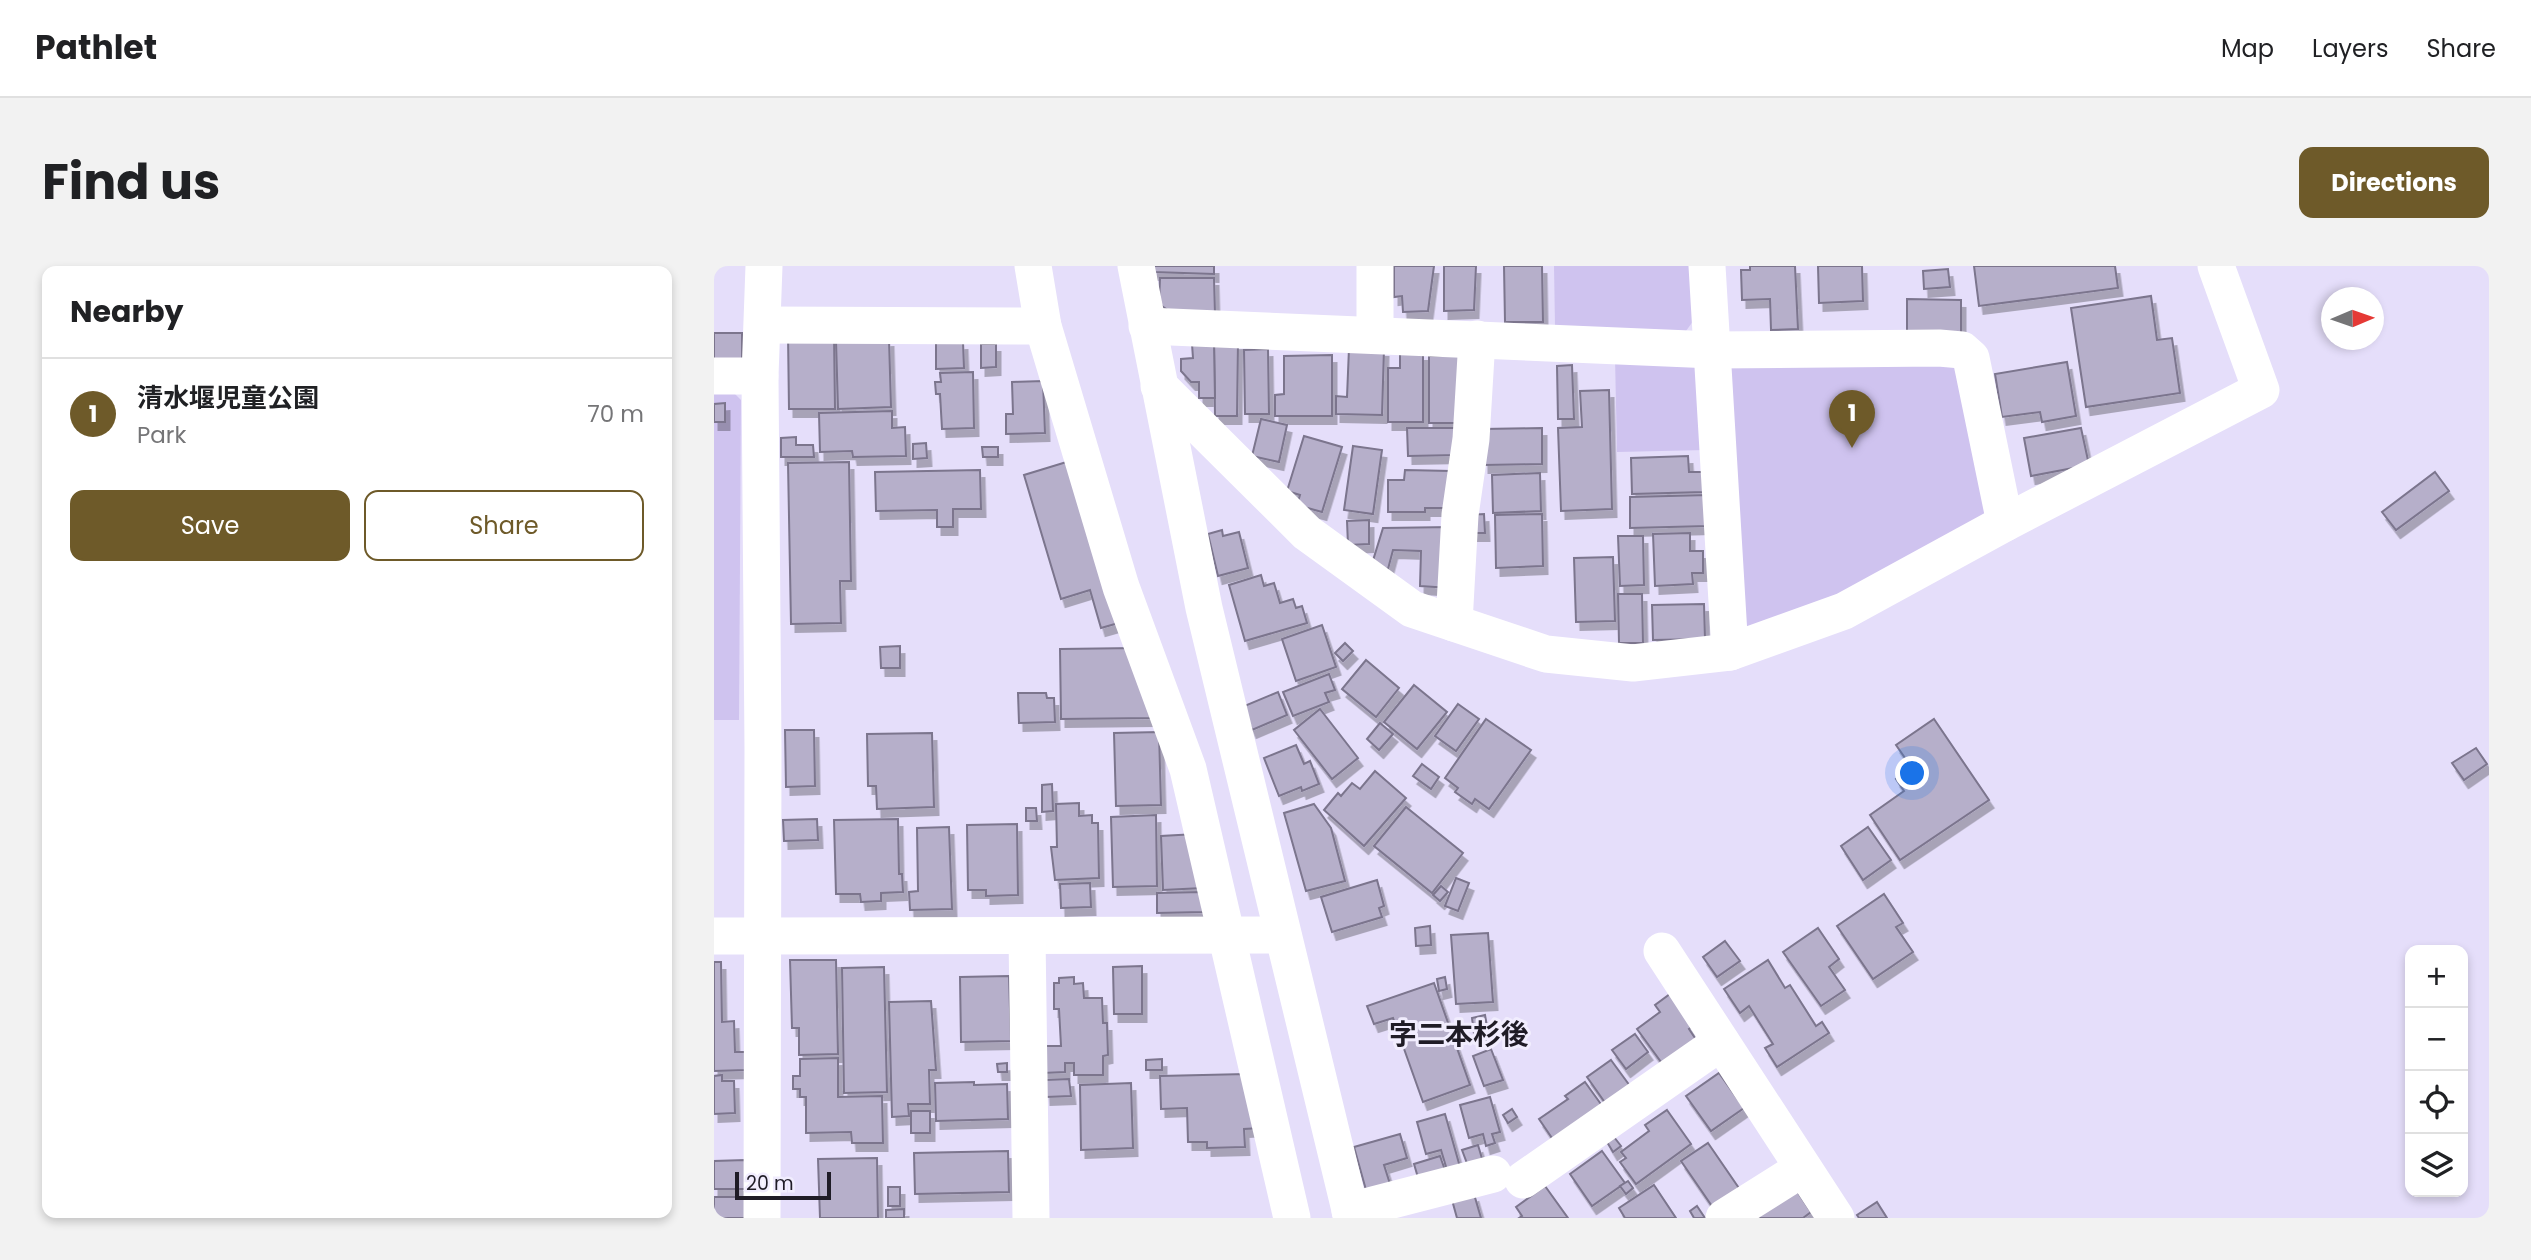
<!DOCTYPE html>
<html lang="en">
<head>
<meta charset="utf-8">
<style>
	:root { --surface:#fff; --page:#f2f2f2; --text:#202124; --muted:#757577; --line:#e0e0e0; --accent:#6e5a29 }
	body { margin:0; font-family:Poppins,"Noto Sans JP",sans-serif; background:var(--page); color:var(--text) }
	.controls { position:absolute; right:21px; bottom:21px; display:grid; overflow:hidden; border-radius:14px; box-shadow:0 4px 10px #0003 }
	.controls button { width:63px; height:63px; display:grid; place-items:center; padding:0; border:0; border-bottom:2px solid var(--line); background:var(--surface); color:var(--text); font:35px sans-serif }
	.compass { position:absolute; left:1607px; top:21px; width:63px; height:63px; border-radius:50%; background:var(--surface); box-shadow:0 4px 10px #0003; rotate:88deg }
	.scale { position:absolute; left:21px; bottom:18px; width:96px; box-sizing:border-box; padding-left:7px; border:4px solid #1f1c26; border-top:0; font-size:19px; line-height:24px; white-space:nowrap; color:#1f1c26; -webkit-text-stroke:5px #f1edfe; paint-order:stroke }
	.you { position:absolute; left:1199px; top:508px; width:24px; height:24px; margin:-18px; border:5px solid #fff; border-radius:50%; background:#1a73e8; box-shadow:0 0 0 10px #1a73e833 }
	.badge { display:grid; place-items:center; width:46px; height:46px; border-radius:50%; background:var(--accent); color:#fff; font-size:23px; font-weight:700 }
	.pin { position:absolute; translate:-50% -58px; filter:drop-shadow(0 2px 4px #0008) }
	.pin::after { content:''; position:absolute; top:37px; width:24px; height:21px; background:inherit; clip-path:polygon(0 0,100% 0,50% 100%) }
	.list { margin:0; padding:0; list-style:none }
	h2 { display:flex; justify-content:space-between; align-items:center; height:91px; margin:0; padding:0 28px; font-size:30px }
	h2 small { font-size:23px; font-weight:400; color:var(--muted) }
	.list li { display:grid; grid-template-columns:46px 1fr auto; gap:21px; align-items:center; box-sizing:border-box; height:112px; padding:0 28px; border-top:2px solid var(--line) }
	.list b { display:block; font-size:26px; white-space:nowrap }
	.list p { margin:0; font-size:23px; white-space:nowrap; color:var(--muted) }
	.list em { font-size:23px; font-style:normal; color:var(--muted) }
	.actions { display:flex; gap:14px; padding:21px 28px }
	.actions a { flex:1; padding:16px 0; border:2px solid var(--accent); border-radius:14px; text-align:center; font-size:24px; color:var(--accent) }
	.actions .main { background:var(--accent); color:#fff }
	.icon { flex:none; width:38px; height:38px; fill:none; stroke:currentColor; stroke-width:2; stroke-linecap:round; stroke-linejoin:round }
	.map { position:relative; flex:none; width:1775px; height:952px; overflow:hidden; border-radius:14px }
	header { display:flex; align-items:center; gap:42px; box-sizing:border-box; height:98px; padding:0 35px; background:var(--surface); border-bottom:2px solid var(--line) }
	header strong { font-size:33px }
	nav { display:flex; gap:38px; margin-inline-start:auto; font-size:24px }
	.intro { display:flex; align-items:center; justify-content:space-between; box-sizing:border-box; height:168px; padding:0 42px }
	h1 { margin:0; font-size:49px }
	.button { padding:18px 32px; border-radius:14px; background:var(--accent); color:#fff; font-size:24px; font-weight:700 }
	main { display:flex; gap:42px; padding:0 42px }
	aside { flex:1; background:var(--surface); border-radius:14px; box-shadow:0 4px 10px #0003 }
	.map>svg:first-child { display:block }
	.green { fill:#cfc3ef }
	.building { fill:#b6afca; stroke:#7b758d; stroke-width:2; filter:url(#shadow) }
	.lines { fill:none; stroke-linecap:round; stroke-linejoin:round }
	.minor { stroke:#fff; stroke-width:37 }
	.labels { text-anchor:middle; stroke-width:6; stroke-linejoin:round; paint-order:stroke }
	.quarter-label { font-size:28px; font-weight:bold; fill:#1f1c26; stroke:#f1edfe }
</style>
</head>
<body>
<header>
<strong>Pathlet</strong>
<nav><a>Map</a><a>Layers</a><a>Share</a></nav>
</header>
<div class="intro"><h1>Find us</h1><a class="button">Directions</a></div>
<main>
<aside>
<h2>Nearby<small></small></h2>
<ul class="list">
<li><span class="badge">1</span><div><b>清水堰児童公園</b><p>Park</p></div><em>70 m</em></li>
</ul>
<div class="actions"><a class="main">Save</a><a>Share</a></div>
</aside>
<div class="map">
<svg width="1775" height="952" viewBox="0 0 1775 952">
	<defs>
		<filter id="shadow"><feDropShadow dx="4.5" dy="8" stdDeviation="0" flood-color="#0004"/></filter>
	</defs>
	<rect width="100%" height="100%" fill="#e5defa"/>
	<!-- green -->
	<g class="green">
		<polygon points="840,0 979,0 982,51 972,65 841,60"/>
		<polygon points="1241,87 1278,257 1143,329 1021,368 1009,91"/>
		<polygon points="974,90 986,105 992,184 903,186 901,91"/>
		<polygon points="0,120 13,120 27,134 25,454 0,454"/>
	</g>
	<!-- building -->
	<g class="building">
		<polygon points="439,0 500,0 500,8 439,6"/>
		<polygon points="680,0 720,0 714,45 689,46 688,30 680,31"/>
		<polygon points="730,0 762,0 760,44 730,45"/>
		<polygon points="790,0 828,0 829,56 791,56"/>
		<polygon points="1036,0 1081,0 1084,63 1057,64 1056,33 1028,34 1027,4 1036,4"/>
		<polygon points="1104,0 1148,0 1149,35 1105,37"/>
		<polygon points="1260,0 1401,0 1404,22 1265,40"/>
		<polygon points="1234,3 1236,21 1210,23 1209,5"/>
		<polygon points="446,12 500,12 501,48 462,50 445,38"/>
		<polygon points="1437,30 1443,74 1458,72 1466,127 1372,141 1357,42"/>
		<polygon points="1193,33 1247,34 1247,68 1193,67"/>
		<rect x="0" y="67" width="28" height="29"/>
		<polygon points="74,68 120,68 121,143 75,143"/>
		<polygon points="175,73 177,141 124,143 122,75"/>
		<polygon points="249,76 250,102 222,103 222,77"/>
		<polygon points="524,76 523,150 501,150 500,77"/>
		<polygon points="500,77 501,132 485,132 485,116 477,116 467,105 467,93 479,92 478,78"/>
		<polygon points="267,78 282,78 282,101 267,102"/>
		<polygon points="635,82 670,83 668,149 622,148 622,130 633,131"/>
		<polygon points="554,83 555,148 531,148 530,84"/>
		<polygon points="686,87 709,87 709,156 674,156 674,102 686,102"/>
		<polygon points="618,89 618,150 561,150 561,129 570,128 570,90"/>
		<rect x="715" y="90" width="36" height="67"/>
		<polygon points="1353,96 1362,150 1328,156 1326,146 1288,151 1281,108"/>
		<polygon points="858,99 860,153 844,153 843,100"/>
		<polygon points="259,106 260,162 228,163 226,128 222,128 221,116 227,116 226,107"/>
		<polygon points="329,115 331,167 292,168 292,148 299,148 298,116"/>
		<polygon points="895,124 898,243 847,245 844,162 868,161 866,125"/>
		<polygon points="11,137 11,156 0,156 0,138"/>
		<polygon points="178,145 178,162 191,161 192,190 139,191 138,185 106,186 105,147"/>
		<polygon points="547,153 573,159 565,196 538,190"/>
		<polygon points="693,162 743,162 744,189 694,190"/>
		<polygon points="828,162 828,198 770,199 769,163"/>
		<polygon points="1367,162 1375,199 1317,210 1310,172"/>
		<polygon points="590,170 628,181 608,246 583,239 586,229 573,225"/>
		<polygon points="82,171 82,179 99,179 100,191 67,191 67,172"/>
		<polygon points="212,177 213,192 199,193 199,178"/>
		<polygon points="639,180 668,184 659,248 630,244"/>
		<polygon points="268,181 284,181 284,191 269,191"/>
		<polygon points="974,190 975,206 989,206 990,226 918,228 917,192"/>
		<polygon points="359,194 408,356 387,362 376,324 347,333 310,209"/>
		<polygon points="135,196 137,315 126,315 127,357 77,358 74,197"/>
		<polygon points="266,204 267,243 239,243 239,261 223,261 223,244 162,245 161,206"/>
		<polygon points="691,204 737,205 737,242 711,242 711,246 674,246 674,214 690,214"/>
		<polygon points="1721,206 1735,225 1682,264 1668,246"/>
		<polygon points="826,207 827,245 779,247 778,209"/>
		<polygon points="994,229 994,260 916,262 916,231"/>
		<polygon points="770,248 771,267 755,267 754,249"/>
		<polygon points="828,248 829,300 782,302 781,249"/>
		<polygon points="655,254 655,278 634,279 633,255"/>
		<polygon points="737,261 736,322 706,320 707,285 679,284 674,303 657,301 669,262"/>
		<polygon points="508,264 509,270 525,266 534,302 504,310 494,268"/>
		<polygon points="976,267 976,285 989,285 989,307 978,307 979,318 941,320 939,268"/>
		<polygon points="904,270 929,270 930,319 906,320"/>
		<polygon points="899,291 901,355 862,356 860,292"/>
		<polygon points="547,309 550,320 560,317 566,337 579,333 582,342 588,340 593,357 531,375 515,319"/>
		<polygon points="904,328 928,328 929,377 905,377"/>
		<polygon points="990,338 991,373 939,374 938,339"/>
		<polygon points="608,359 622,401 582,415 568,373"/>
		<polygon points="631,377 639,385 629,395 621,387"/>
		<polygon points="186,380 186,402 167,402 166,381"/>
		<polygon points="422,382 437,452 347,453 346,383"/>
		<polygon points="652,394 685,422 662,451 628,423"/>
		<polygon points="615,408 621,424 611,427 615,436 579,450 569,426"/>
		<polygon points="700,419 733,446 703,483 670,456"/>
		<polygon points="564,426 573,449 538,464 528,441"/>
		<polygon points="304,427 332,427 333,432 340,432 341,456 305,457"/>
		<polygon points="744,438 765,453 742,485 721,470"/>
		<polygon points="606,443 644,492 618,513 580,464"/>
		<polygon points="772,453 817,484 775,543 761,533 758,538 741,526 744,522 731,512"/>
		<polygon points="1220,453 1275,534 1186,594 1156,549 1190,525 1182,513 1198,502 1182,479"/>
		<polygon points="666,457 679,468 665,484 653,473"/>
		<polygon points="71,464 100,464 101,520 72,521"/>
		<polygon points="445,466 447,539 402,540 400,467"/>
		<polygon points="218,467 220,541 163,543 162,520 154,520 153,468"/>
		<polygon points="582,479 590,498 596,495 605,518 588,525 587,521 565,530 550,492"/>
		<polygon points="1762,482 1773,498 1750,514 1738,497"/>
		<polygon points="708,498 725,511 717,523 699,510"/>
		<polygon points="661,505 692,532 650,580 610,544 624,527 627,530 638,517 646,523"/>
		<polygon points="338,518 339,545 328,546 328,519"/>
		<polygon points="365,537 365,550 378,549 378,557 384,557 385,612 341,614 337,581 343,581 342,538"/>
		<polygon points="600,538 617,562 631,615 592,625 570,547"/>
		<polygon points="692,541 749,587 718,627 660,580"/>
		<polygon points="312,542 322,542 323,555 312,555"/>
		<polygon points="442,549 443,620 399,621 397,551"/>
		<polygon points="103,553 104,574 70,575 69,554"/>
		<polygon points="184,553 185,608 188,608 189,626 167,627 167,635 147,636 146,628 122,628 120,554"/>
		<polygon points="303,558 304,629 272,630 272,624 254,624 253,559"/>
		<polygon points="235,561 238,643 196,644 195,626 204,625 203,562"/>
		<polygon points="1154,561 1177,594 1149,614 1127,580"/>
		<polygon points="482,568 489,622 449,624 447,570"/>
		<polygon points="742,612 755,617 744,645 731,640"/>
		<polygon points="663,614 670,640 665,642 668,651 618,666 607,631"/>
		<polygon points="376,617 377,641 347,642 346,618"/>
		<polygon points="727,620 734,626 726,635 719,629"/>
		<polygon points="488,626 489,646 443,647 443,627"/>
		<polygon points="1170,628 1189,657 1182,661 1199,686 1159,713 1123,660"/>
		<polygon points="716,660 717,679 702,680 701,662"/>
		<polygon points="1104,662 1125,693 1115,701 1131,724 1107,740 1069,686"/>
		<polygon points="774,667 779,736 742,738 737,669"/>
		<polygon points="1011,675 1026,695 1003,711 989,691"/>
		<polygon points="76,694 122,694 124,788 85,789 85,762 78,762"/>
		<polygon points="1054,694 1071,722 1076,719 1102,760 1108,756 1115,767 1063,801 1051,782 1059,778 1035,740 1026,747 1010,723"/>
		<polygon points="0,696 7,696 8,756 20,755 21,786 31,786 32,804 0,805"/>
		<polygon points="428,700 428,748 400,748 399,701"/>
		<polygon points="170,701 173,826 130,827 128,702"/>
		<polygon points="295,710 297,775 247,776 246,711"/>
		<polygon points="360,711 360,718 369,717 370,732 388,732 389,757 393,757 394,789 389,790 389,809 360,809 360,797 351,797 351,806 329,807 329,780 347,780 345,743 340,743 340,717 345,717 345,712"/>
		<polygon points="731,711 733,723 725,725 723,713"/>
		<polygon points="720,717 756,819 709,836 679,752 660,758 653,740"/>
		<polygon points="956,728 979,760 975,763 983,775 950,800 923,763 946,746 941,739"/>
		<polygon points="217,735 222,804 215,804 216,838 194,838 195,850 178,851 175,736"/>
		<polygon points="771,749 774,766 760,768 758,752"/>
		<polygon points="921,768 934,786 912,803 898,784"/>
		<polygon points="777,783 789,814 770,820 759,790"/>
		<polygon points="124,792 124,831 168,830 169,877 138,877 137,866 92,867 92,831 86,831 86,823 79,823 79,810 86,810 86,793"/>
		<polygon points="448,793 448,804 432,804 432,794"/>
		<polygon points="897,794 916,820 892,838 873,811"/>
		<polygon points="293,797 293,806 284,806 283,798"/>
		<polygon points="1005,807 1030,842 997,865 972,830"/>
		<polygon points="532,808 548,862 530,863 531,881 493,882 493,876 474,876 473,842 447,843 446,810"/>
		<polygon points="8,809 8,815 20,815 21,847 0,848 0,810"/>
		<polygon points="355,813 357,830 332,831 331,814"/>
		<polygon points="260,816 260,819 293,818 294,853 222,855 221,817"/>
		<polygon points="871,816 889,841 840,875 825,853 854,833 851,830"/>
		<polygon points="417,817 419,882 367,884 366,819"/>
		<polygon points="776,831 786,866 778,868 781,877 772,880 769,868 755,872 746,839"/>
		<polygon points="798,843 803,851 794,857 789,849"/>
		<polygon points="953,844 977,878 922,918 906,896 912,892 907,886 935,865 931,859"/>
		<rect x="197" y="845" width="19" height="22"/>
		<polygon points="731,848 746,901 733,904 727,884 712,888 703,856"/>
		<polygon points="686,868 693,892 670,899 676,918 652,924 640,881"/>
		<polygon points="900,871 907,880 899,886 893,876"/>
		<polygon points="994,877 1029,928 1002,946 967,895"/>
		<polygon points="764,879 769,896 754,900 748,884"/>
		<polygon points="294,885 295,926 201,928 200,887"/>
		<polygon points="888,885 911,917 878,940 856,908"/>
		<polygon points="726,890 732,907 705,915 700,898"/>
		<polygon points="163,892 164,952 106,952 104,893"/>
		<polygon points="31,894 31,923 0,923 0,895"/>
		<polygon points="914,915 919,922 912,928 906,920"/>
		<polygon points="940,919 962,952 911,952 905,942"/>
		<polygon points="831,920 854,952 805,952 808,950 802,941"/>
		<rect x="174" y="921" width="12" height="19"/>
		<polygon points="1081,922 1097,946 1089,952 1043,952"/>
		<polygon points="760,928 767,952 743,952 738,934"/>
		<polygon points="0,931 31,931 32,952 0,952"/>
		<polygon points="1163,936 1173,952 1145,952 1143,949"/>
		<polygon points="983,940 991,952 980,952 976,945"/>
		<polygon points="190,943 190,952 172,952 172,944"/>
	</g>
	<g class="lines">
		<!-- minor -->
		<g class="minor">
			<polyline points="319,0 329,60 407,321 474,503 578,952"/>
			<polyline points="422,0 490,342 638,952"/>
			<polyline points="661,0 661,68"/>
			<polyline points="993,0 1016,386"/>
			<polyline points="49,59 329,60"/>
			<polyline points="433,60 999,84 1225,82 1248,84 1257,92 1291,257"/>
			<polyline points="0,110 46,110"/>
			<polyline points="445,120 593,267 698,343 832,388 919,397 1016,386 1130,345 1291,257 1547,124 1502,0"/>
			<polyline points="740,357 746,249 757,173 763,73"/>
			<polyline points="0,670 569,669"/>
			<polyline points="313,670 317,952"/>
			<polyline points="948,685 1122,952"/>
			<polyline points="809,914 1007,776"/>
			<polyline points="636,945 779,908"/>
			<polyline points="48,952 49,483 46,110 50,0"/>
			<polyline points="1010,952 1089,902"/>
		</g>
	</g>
	<g class="labels">
		<!-- quarter labels -->
		<g class="quarter-label">
			<text x="745" y="778">字二本杉後</text>
		</g>
	</g>
</svg>
<div class="controls">
<button>+</button>
<button>−</button>
<button><svg class="icon" aria-label="locate" viewBox="0 0 24 24"><circle cx="12" cy="12" r="6"/><path d="M12 2v4M12 18v4M2 12h4M18 12h4"/></svg></button>
<button><svg class="icon" aria-label="layers" viewBox="0 0 24 24"><path d="M12 4l9 5-9 5-9-5zM3 14l9 5 9-5"/></svg></button>
</div>
<svg class="compass" viewBox="-18 -18 36 36"><path d="M0-13l5 13h-10z" fill="#e53935"/><path d="M0 13l5-13h-10z" fill="#757577"/></svg>
<div class="scale">20 m</div>
<div class="you"></div>
<div class="pin badge" style="left:1138px;top:182px">1</div>
</div>
</main>
</body>
</html>
